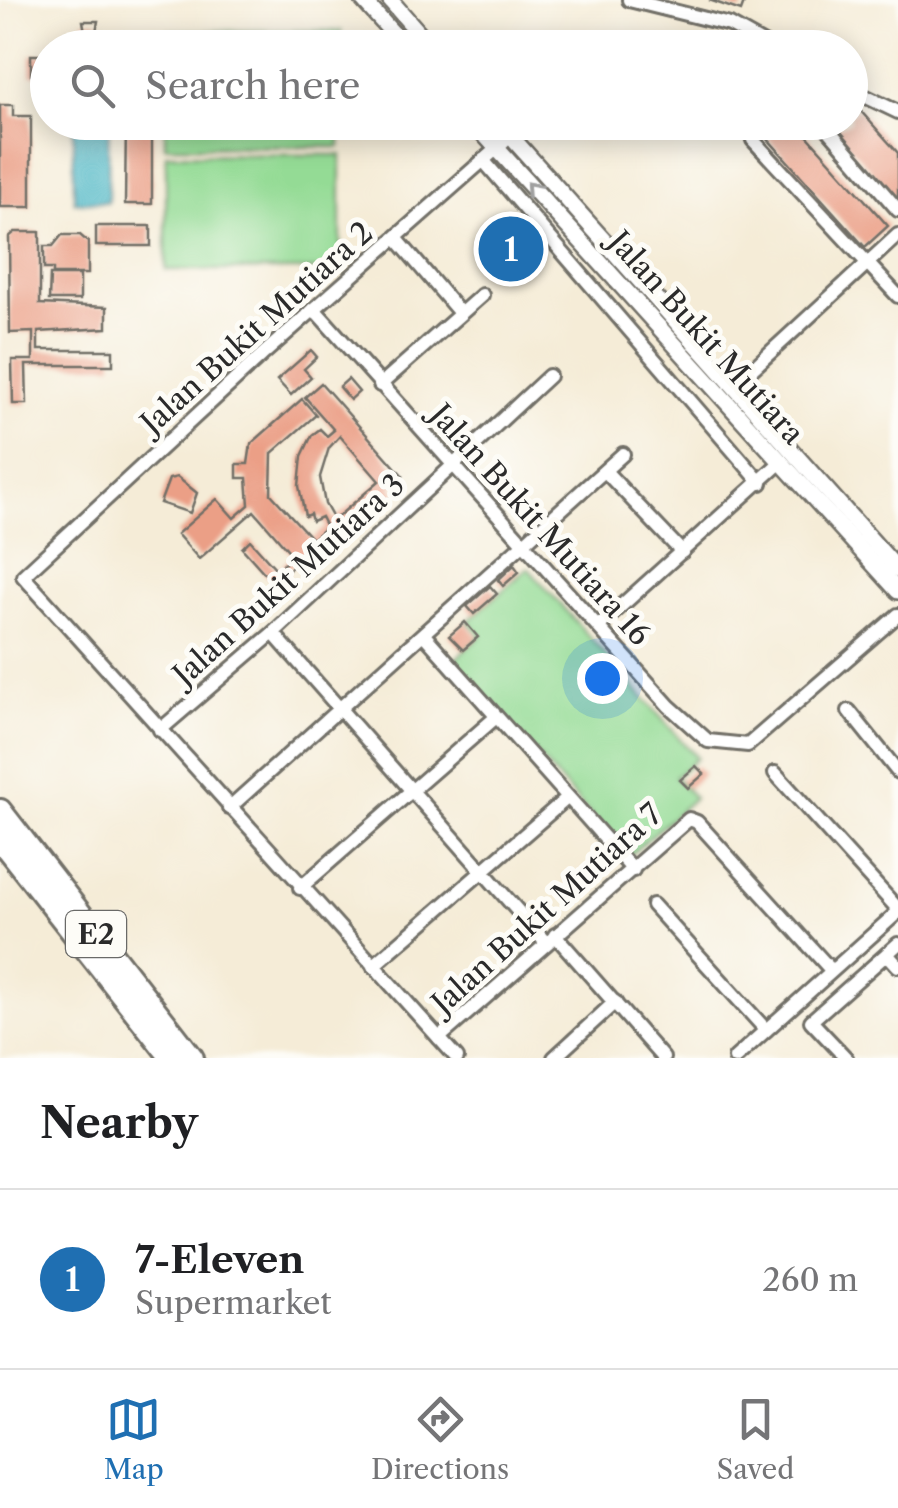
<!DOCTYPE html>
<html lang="en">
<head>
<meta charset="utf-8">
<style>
	:root { --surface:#fff; --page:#f6f6f6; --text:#202124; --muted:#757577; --line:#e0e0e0; --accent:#1f6fb2 }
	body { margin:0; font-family:"Libre Caslon Text",serif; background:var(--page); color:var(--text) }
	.you { position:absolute; left:602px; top:678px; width:35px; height:35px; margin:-25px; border:8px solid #fff; border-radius:50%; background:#1a73e8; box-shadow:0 0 0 15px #1a73e833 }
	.badge { display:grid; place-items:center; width:65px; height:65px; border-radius:50%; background:var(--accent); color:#fff; font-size:32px; font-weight:700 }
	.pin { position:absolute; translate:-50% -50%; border:5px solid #fff; box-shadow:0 2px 10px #0006 }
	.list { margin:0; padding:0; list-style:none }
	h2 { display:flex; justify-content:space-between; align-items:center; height:130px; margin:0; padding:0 40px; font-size:42px }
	h2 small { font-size:32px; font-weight:400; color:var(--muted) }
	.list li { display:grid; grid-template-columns:65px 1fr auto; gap:30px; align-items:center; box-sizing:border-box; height:180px; padding:0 40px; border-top:2px solid var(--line) }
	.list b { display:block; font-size:38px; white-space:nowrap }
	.list p { margin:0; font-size:32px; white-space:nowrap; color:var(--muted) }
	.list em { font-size:32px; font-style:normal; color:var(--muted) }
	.icon { flex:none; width:55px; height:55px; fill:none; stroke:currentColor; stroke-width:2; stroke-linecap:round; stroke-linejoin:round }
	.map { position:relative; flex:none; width:898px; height:1058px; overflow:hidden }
	.search { position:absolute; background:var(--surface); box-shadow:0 5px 25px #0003; left:30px; right:30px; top:30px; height:110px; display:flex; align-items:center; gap:25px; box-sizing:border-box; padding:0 35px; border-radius:55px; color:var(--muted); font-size:38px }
	.sheet { height:310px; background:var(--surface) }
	nav { display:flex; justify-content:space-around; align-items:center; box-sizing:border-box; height:140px; border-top:2px solid var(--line); background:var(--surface); font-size:28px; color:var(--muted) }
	nav a { display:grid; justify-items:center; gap:5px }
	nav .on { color:var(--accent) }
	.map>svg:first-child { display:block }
	.green { fill:#94db95; stroke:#608360; stroke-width:2.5 }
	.water { fill:#48b5c4; stroke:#3a7078; stroke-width:2.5 }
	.building { fill:#eb9f86; fill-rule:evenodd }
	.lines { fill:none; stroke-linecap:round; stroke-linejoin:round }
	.minor-casing { stroke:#726f67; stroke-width:18 }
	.tertiary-casing { stroke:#726f67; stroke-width:20 }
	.motorway-casing { stroke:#726f67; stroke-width:28 }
	.minor { stroke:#fff; stroke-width:12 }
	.tertiary { stroke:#fff; stroke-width:15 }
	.motorway { stroke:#fff; stroke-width:22 }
	.oneway { stroke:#a0a0a0 }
	.labels { text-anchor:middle; stroke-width:10; stroke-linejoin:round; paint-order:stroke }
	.shield { fill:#fdfcf7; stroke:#6a6a68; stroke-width:2.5 }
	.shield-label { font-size:28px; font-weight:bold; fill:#2b2b2b }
	.street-label { font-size:30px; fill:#2b2b2b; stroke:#fdfcf7 }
</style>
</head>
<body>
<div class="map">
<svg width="898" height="1058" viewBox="0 0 898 1058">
	<rect width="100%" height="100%" fill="#fdfcf7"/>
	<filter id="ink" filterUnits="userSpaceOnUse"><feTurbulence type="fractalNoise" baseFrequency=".01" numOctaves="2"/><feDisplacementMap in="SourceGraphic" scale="20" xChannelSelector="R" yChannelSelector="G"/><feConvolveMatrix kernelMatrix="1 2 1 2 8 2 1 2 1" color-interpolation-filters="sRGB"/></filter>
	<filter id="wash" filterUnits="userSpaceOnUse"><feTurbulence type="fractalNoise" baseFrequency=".0048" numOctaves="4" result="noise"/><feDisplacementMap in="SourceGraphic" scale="40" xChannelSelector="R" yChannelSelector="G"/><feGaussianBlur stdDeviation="2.25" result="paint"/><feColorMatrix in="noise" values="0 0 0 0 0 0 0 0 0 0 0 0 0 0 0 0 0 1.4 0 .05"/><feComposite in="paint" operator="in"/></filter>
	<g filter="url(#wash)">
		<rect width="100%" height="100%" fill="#f5ecd7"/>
		<!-- green -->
		<g class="green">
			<rect x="166" y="31" width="175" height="16"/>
			<polygon points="165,123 340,123 340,147 165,146"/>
			<polygon points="166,154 341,155 341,270 166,270"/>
			<polygon points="528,568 697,758 675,777 694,798 628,857 453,661 481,636 468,621"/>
		</g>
		<!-- water -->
		<polygon class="water" points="73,123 109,123 108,202 74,202"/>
		<g id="blocks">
			<!-- building -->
			<g class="building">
				<polygon points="709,0 745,0 741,11"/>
				<polygon points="83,21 98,21 93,48 88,48"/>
				<polygon points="61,36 76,36 82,48 51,48 51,41 61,41"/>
				<polygon points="106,37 121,37 121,42 132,42 132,48 101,48"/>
				<rect x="31" y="55" width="17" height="20"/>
				<polygon points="0,105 13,105 13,116 31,116 31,207 0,207"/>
				<polygon points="858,108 898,153 898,201 834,129 850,122 850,115"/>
				<polygon points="126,122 152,122 152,204 125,204"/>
				<polygon points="764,122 795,122 888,226 865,247 758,128"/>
				<rect x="96" y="226" width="55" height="20"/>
				<polygon points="15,232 40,232 40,304 107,307 107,328 38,332 38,350 113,350 113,365 26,365 27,404 13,404 12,360 33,360 33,332 10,333 9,237"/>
				<polygon points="62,235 80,235 88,242 88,274 53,274 53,269 44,269 44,246 53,246"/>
				<polygon points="50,275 80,275 80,300 49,300"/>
				<polygon points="311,350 317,357 304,369 311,377 291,395 277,380"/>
				<polygon points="348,379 359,392 350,400 339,387"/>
				<path d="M 321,383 L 403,476 L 391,487 L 396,493 L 307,572 L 297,560 L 276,586 L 242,548 L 250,540 L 277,570 L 293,556 L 254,511 L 199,559 L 177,534 L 217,499 L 234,518 L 249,505 L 247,478 L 237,478 L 237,464 L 248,464 L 251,444 L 302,399 L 316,415 L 272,453 L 271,494 L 312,539 L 326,527 L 321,517 L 312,521 L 310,514 L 305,516 L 299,486 L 302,456 L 312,435 L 320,429 L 327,436 L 334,430 L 305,397 ZM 340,436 L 379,481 L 334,520 L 325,504 L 320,477 L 329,448 Z"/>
				<polygon points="177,477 197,493 190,513 160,503 169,479"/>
				<polygon points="514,565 519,572 503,586 498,580"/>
				<polygon points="490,586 497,594 474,614 467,606"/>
				<polygon points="465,622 478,637 463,650 449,636"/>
				<polygon points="696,766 704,774 688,788 680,780"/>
			</g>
		</g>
	</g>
	<g filter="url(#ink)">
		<use href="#blocks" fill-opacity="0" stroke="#726f67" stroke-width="2.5"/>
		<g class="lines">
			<defs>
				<g id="minor">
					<polyline points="629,0 730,25 771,48"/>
					<polyline points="850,89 898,112"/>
					<polyline points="748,122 753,140 898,296"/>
					<polyline points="822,122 898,210"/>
					<polyline points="483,160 761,483"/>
					<polyline points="396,238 460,313"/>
					<polyline points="314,309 669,706 708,741 748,745 898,615"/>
					<polyline points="736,384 898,235"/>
					<polyline points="380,385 482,295"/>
					<polyline points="605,471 682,552"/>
					<polyline points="600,625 782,461"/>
					<polyline points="273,633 546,943"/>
					<polyline points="425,636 633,870"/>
					<polyline points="849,711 898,772"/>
					<polyline points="160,730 273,633 549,376"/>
					<polyline points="775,773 898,909"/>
					<polyline points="229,808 623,454"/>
					<polyline points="300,888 495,718"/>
					<polyline points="653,905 766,1030"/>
					<polyline points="555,935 663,1058"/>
					<polyline points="887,954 898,966"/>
					<polyline points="373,966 567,798"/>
					<polyline points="439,1038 689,819 697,822 831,970"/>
					<polyline points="457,1058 23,576 262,355 504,142"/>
					<polyline points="554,1058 615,1002"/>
					<polyline points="735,1058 898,912"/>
					<polyline points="846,1058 811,1021 898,944"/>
				</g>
				<g id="tertiary">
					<polyline points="363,0 406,48"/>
					<polyline points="390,0 432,48"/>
					<polyline points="473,122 898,591"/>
					<polyline points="498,122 898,570"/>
				</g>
				<g id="motorway">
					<polyline points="0,811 192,1058"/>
					<polyline points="0,839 170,1055"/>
				</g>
			</defs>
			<!-- minor casing -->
			<use href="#minor" class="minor-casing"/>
			<!-- tertiary casing -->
			<use href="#tertiary" class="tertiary-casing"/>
			<!-- motorway casing -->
			<use href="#motorway" class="motorway-casing"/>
			<!-- minor -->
			<use href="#minor" class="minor"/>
			<!-- tertiary -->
			<use href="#tertiary" class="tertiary"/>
			<!-- motorway -->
			<use href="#motorway" class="motorway"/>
		</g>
		<!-- one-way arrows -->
		<defs><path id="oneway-chevron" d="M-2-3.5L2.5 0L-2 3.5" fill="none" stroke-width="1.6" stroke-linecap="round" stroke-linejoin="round" transform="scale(2.5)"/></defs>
		<use class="oneway" href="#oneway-chevron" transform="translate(532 188) rotate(-132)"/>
	</g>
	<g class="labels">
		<!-- shield labels -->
		<rect class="shield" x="66" y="911" width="60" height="46" rx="8"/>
		<g class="shield-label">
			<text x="96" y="944">E2</text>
		</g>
		<!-- street labels -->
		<g class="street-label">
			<text transform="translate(257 328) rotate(-42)" y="10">Jalan Bukit Mutiara 2</text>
			<text transform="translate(706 338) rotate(48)" y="10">Jalan Bukit Mutiara</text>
			<text transform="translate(540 525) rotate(48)" y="10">Jalan Bukit Mutiara 16</text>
			<text transform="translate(289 580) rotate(-42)" y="10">Jalan Bukit Mutiara 3</text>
			<text transform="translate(547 909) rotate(-42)" y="10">Jalan Bukit Mutiara 7</text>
		</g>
	</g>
</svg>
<div class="you"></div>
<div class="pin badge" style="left:511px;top:249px">1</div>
<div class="search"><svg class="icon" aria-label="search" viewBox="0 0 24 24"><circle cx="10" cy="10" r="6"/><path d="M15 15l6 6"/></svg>Search here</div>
</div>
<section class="sheet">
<h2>Nearby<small></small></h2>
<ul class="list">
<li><span class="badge">1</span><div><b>7-Eleven</b><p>Supermarket</p></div><em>260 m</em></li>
</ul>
</section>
<nav>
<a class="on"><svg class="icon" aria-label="map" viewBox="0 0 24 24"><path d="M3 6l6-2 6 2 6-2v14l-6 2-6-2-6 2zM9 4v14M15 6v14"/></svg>Map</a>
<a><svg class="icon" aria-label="directions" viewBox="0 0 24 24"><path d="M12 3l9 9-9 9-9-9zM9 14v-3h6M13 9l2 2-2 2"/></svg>Directions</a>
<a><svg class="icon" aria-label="saved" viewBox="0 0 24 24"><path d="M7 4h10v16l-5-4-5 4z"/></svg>Saved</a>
</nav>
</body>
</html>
